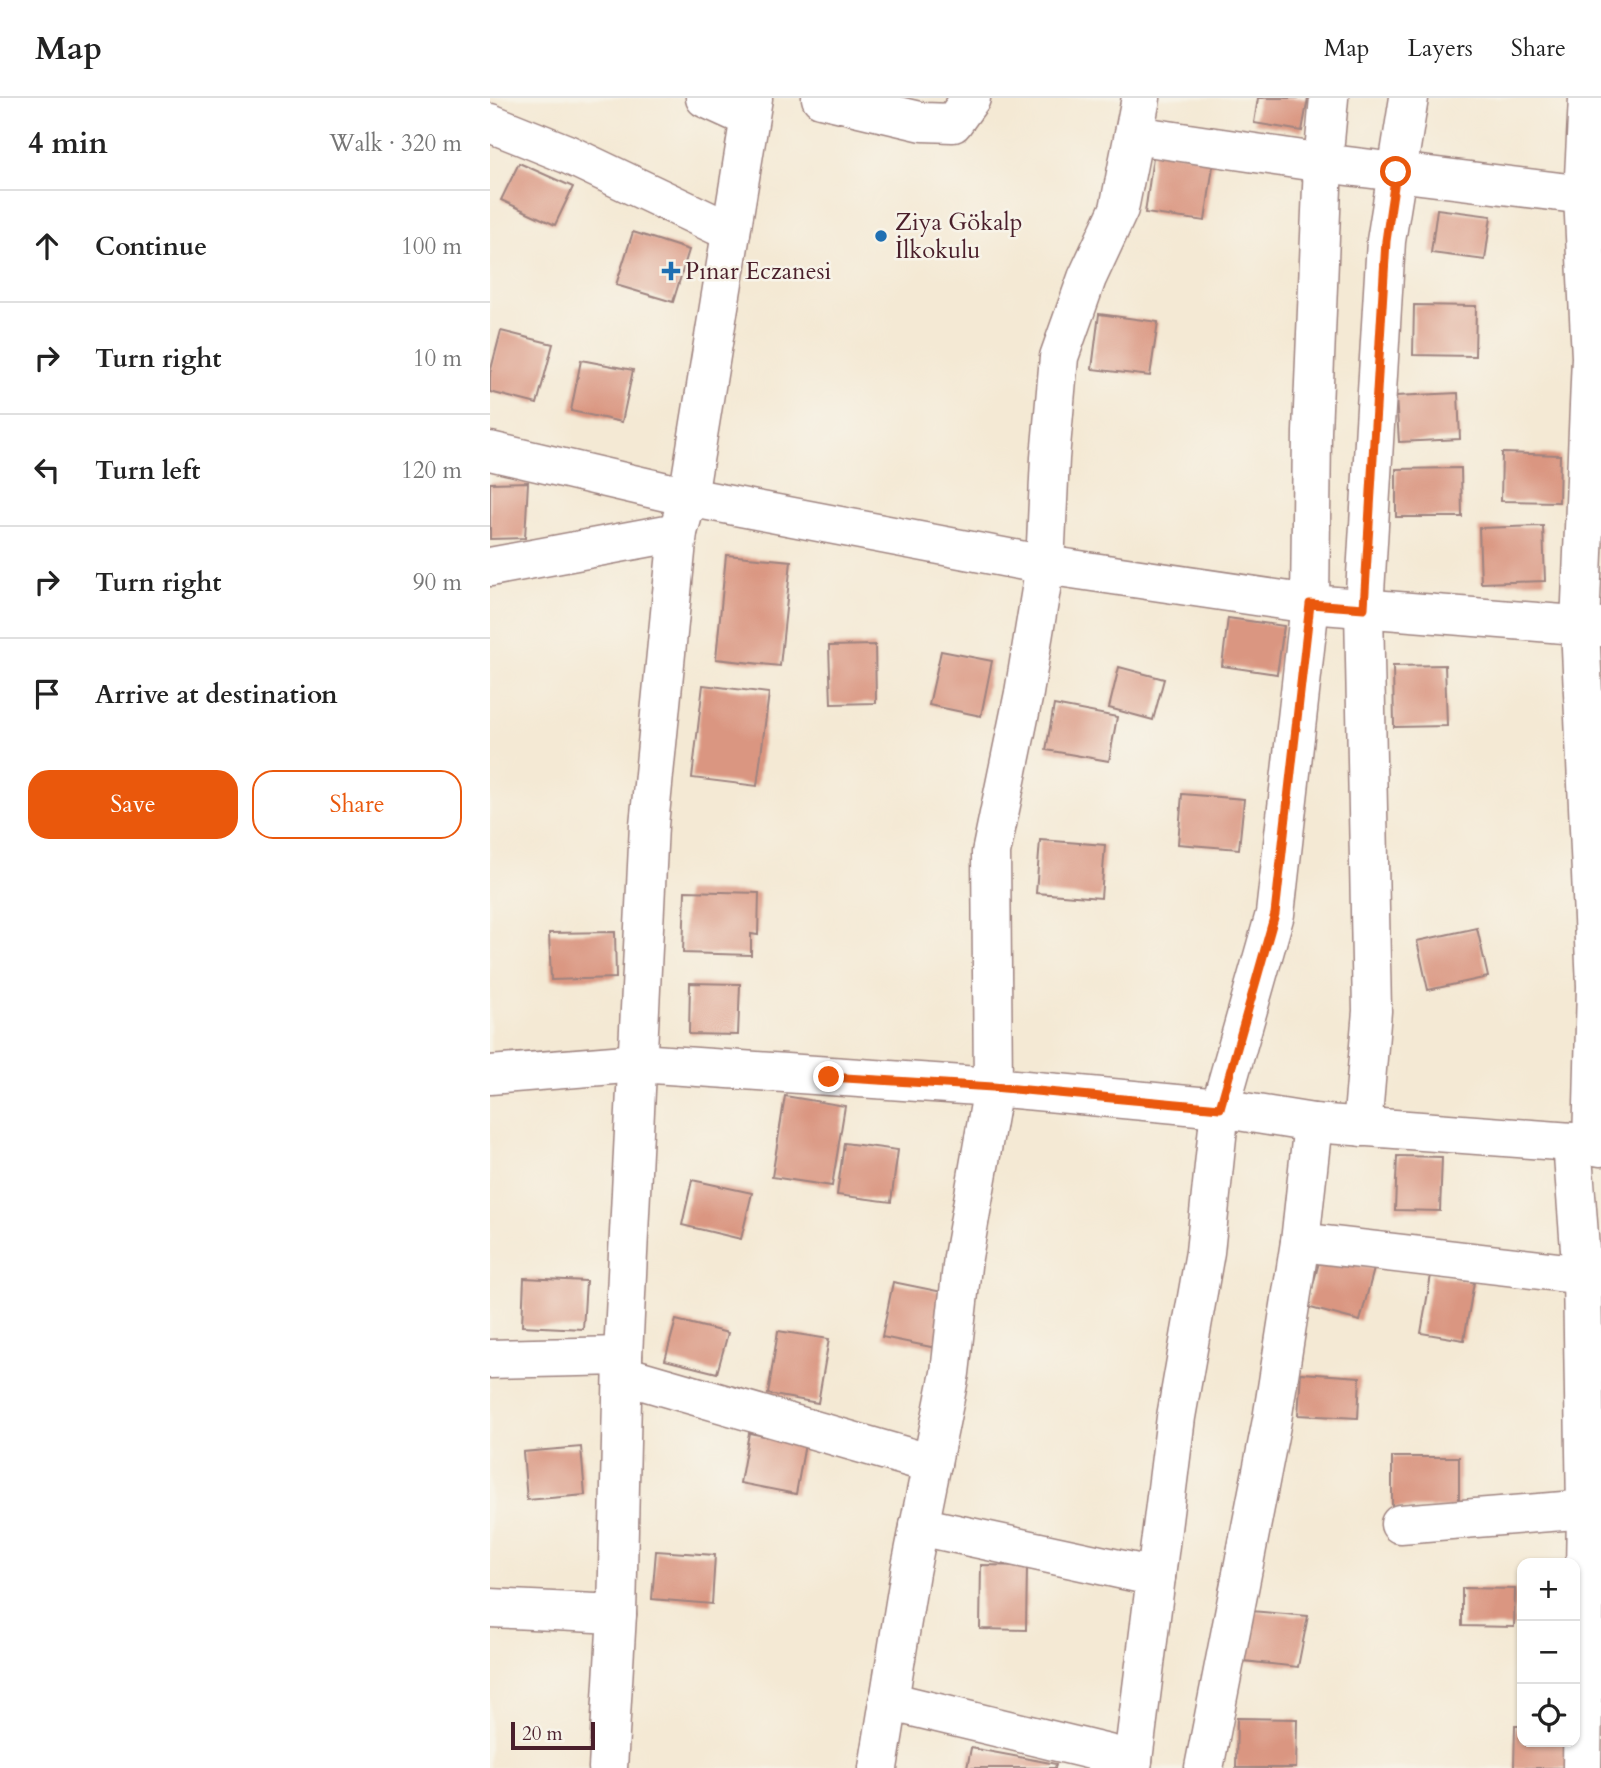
<!DOCTYPE html>
<html lang="en">
<head>
<meta charset="utf-8">
<style>
	:root { --surface:#fff; --page:#f2f2f2; --text:#222; --muted:#767676; --line:#e0e0e0; --accent:#ea580c }
	body { margin:0; font-family:Cardo,serif; background:var(--page); color:var(--text) }
	.controls { position:absolute; right:21px; bottom:21px; display:grid; overflow:hidden; border-radius:14px; box-shadow:0 2px 5px #0004 }
	.controls button { width:63px; height:63px; display:grid; place-items:center; padding:0; border:0; border-bottom:2px solid var(--line); background:var(--surface); color:var(--text); font:35px sans-serif }
	.scale { position:absolute; left:21px; bottom:18px; width:84px; box-sizing:border-box; padding-left:7px; border:4px solid #4a1f2b; border-top:0; font-size:19px; line-height:24px; white-space:nowrap; color:#4a1f2b; -webkit-text-stroke:5px #f7f3e8; paint-order:stroke }
	.stop { position:absolute; width:21px; height:21px; margin:-16px; border:5px solid #ea580c; border-radius:50%; background:#fff }
	.stop.end { background:#ea580c; border-color:#fff; box-shadow:0 2px 7px #0008 }
	.list { margin:0; padding:0; list-style:none }
	h2 { display:flex; justify-content:space-between; align-items:center; height:91px; margin:0; padding:0 28px; font-size:30px }
	h2 small { font-size:23px; font-weight:400; color:var(--muted) }
	.list li { display:grid; grid-template-columns:46px 1fr auto; gap:21px; align-items:center; box-sizing:border-box; height:112px; padding:0 28px; border-top:2px solid var(--line) }
	.list b { display:block; font-size:26px; white-space:nowrap }
	.list em { font-size:23px; font-style:normal; color:var(--muted) }
	.actions { display:flex; gap:14px; padding:21px 28px }
	.actions a { flex:1; padding:16px 0; border:2px solid var(--accent); border-radius:21px; text-align:center; font-size:24px; color:var(--accent) }
	.actions .main { background:var(--accent); color:#fff }
	.icon { flex:none; width:38px; height:38px; fill:none; stroke:currentColor; stroke-width:2; stroke-linecap:round; stroke-linejoin:round }
	.map { position:relative; flex:none; width:1111px; height:1670px; overflow:hidden }
	header { display:flex; align-items:center; gap:42px; box-sizing:border-box; height:98px; padding:0 35px; background:var(--surface); border-bottom:2px solid var(--line) }
	header strong { font-size:33px }
	nav { display:flex; gap:38px; margin-inline-start:auto; font-size:24px }
	main { display:flex }
	aside { flex:1; background:var(--surface) }
	.map>svg:first-child { display:block }
	.building { fill:#da9681 }
	.lines { fill:none; stroke-linecap:round; stroke-linejoin:round }
	.minor-casing { stroke:#9f8480; stroke-width:41 }
	.minor { stroke:#fff; stroke-width:38 }
	.route { stroke:#ea580c; stroke-width:9 }
	.poi-dot { fill:#1f6fb2; stroke:#f7f3e8; stroke-width:2.5 }
	.labels { text-anchor:middle; stroke-width:5; stroke-linejoin:round; paint-order:stroke }
	.poi-label { font-size:24px; fill:#4a1f2b; stroke:#f7f3e8; text-anchor:start }
</style>
</head>
<body>
<header>
<strong>Map</strong>
<nav><a>Map</a><a>Layers</a><a>Share</a></nav>
</header>
<main>
<aside>
<h2>4 min<small>Walk · 320 m</small></h2>
<ul class="list">
<li><svg class="icon" aria-label="ahead" viewBox="0 0 24 24"><path d="M12 20V5M6 11l6-6 6 6"/></svg><div><b>Continue</b></div><em>100 m</em></li>
<li><svg class="icon" aria-label="right" viewBox="0 0 24 24"><path d="M7 20v-9h11M14 6l5 5-5 5"/></svg><div><b>Turn right</b></div><em>10 m</em></li>
<li><svg class="icon" aria-label="left" viewBox="0 0 24 24"><path d="M17 20v-9H6M10 6l-5 5 5 5"/></svg><div><b>Turn left</b></div><em>120 m</em></li>
<li><svg class="icon" aria-label="right" viewBox="0 0 24 24"><path d="M7 20v-9h11M14 6l5 5-5 5"/></svg><div><b>Turn right</b></div><em>90 m</em></li>
<li><svg class="icon" aria-label="arrive" viewBox="0 0 24 24"><path d="M6 21V4h12l-3 4 3 4H6"/></svg><div><b>Arrive at destination</b></div></li>
</ul>
<div class="actions"><a class="main">Save</a><a>Share</a></div>
</aside>
<div class="map">
<svg width="1111" height="1670" viewBox="0 0 1111 1670">
	<rect width="100%" height="100%" fill="#f7f3e8"/>
	<filter id="ink" filterUnits="userSpaceOnUse"><feTurbulence type="fractalNoise" baseFrequency=".0143" numOctaves="2"/><feDisplacementMap in="SourceGraphic" scale="14" xChannelSelector="R" yChannelSelector="G"/><feConvolveMatrix kernelMatrix="1 2 1 2 8 2 1 2 1" color-interpolation-filters="sRGB"/></filter>
	<filter id="wash" filterUnits="userSpaceOnUse"><feTurbulence type="fractalNoise" baseFrequency=".00686" numOctaves="4" result="noise"/><feDisplacementMap in="SourceGraphic" scale="28" xChannelSelector="R" yChannelSelector="G"/><feGaussianBlur stdDeviation="1.57" result="paint"/><feColorMatrix in="noise" values="0 0 0 0 0 0 0 0 0 0 0 0 0 0 0 0 0 1.4 0 .05"/><feComposite in="paint" operator="in"/></filter>
	<g filter="url(#wash)">
		<rect width="100%" height="100%" fill="#f4e9d4"/>
		<g id="blocks">
			<!-- building -->
			<g class="building">
				<polygon points="768,0 818,0 812,33 764,25"/>
				<polygon points="664,52 724,61 715,123 655,115"/>
				<polygon points="29,65 83,89 65,127 11,102"/>
				<polygon points="947,111 1001,118 995,162 941,155"/>
				<polygon points="143,134 199,152 183,204 126,187"/>
				<polygon points="924,207 986,208 985,258 923,257"/>
				<polygon points="609,216 668,224 660,278 602,271"/>
				<polygon points="11,233 63,246 47,306 0,294 0,275"/>
				<polygon points="91,262 143,272 132,324 81,313"/>
				<polygon points="968,295 970,341 909,344 906,298"/>
				<polygon points="1012,355 1070,357 1069,404 1011,403"/>
				<polygon points="971,370 972,419 906,419 906,371"/>
				<polygon points="38,384 35,440 0,441 0,385"/>
				<polygon points="1053,428 1055,483 991,485 989,430"/>
				<polygon points="236,457 301,463 290,568 226,561"/>
				<polygon points="738,520 794,528 787,576 732,568"/>
				<polygon points="385,547 386,605 341,606 339,548"/>
				<polygon points="451,553 502,563 491,618 439,607"/>
				<polygon points="955,567 957,628 904,629 903,568"/>
				<polygon points="629,569 674,581 663,622 619,610"/>
				<polygon points="213,587 279,595 267,688 202,680"/>
				<polygon points="564,607 627,619 619,663 556,652"/>
				<polygon points="692,696 754,701 749,751 688,746"/>
				<polygon points="550,742 615,747 611,800 546,795"/>
				<polygon points="195,793 269,795 268,837 261,836 261,857 193,855"/>
				<polygon points="987,830 998,879 938,892 927,843"/>
				<polygon points="125,834 126,880 61,882 59,835"/>
				<polygon points="200,885 250,886 248,937 199,936"/>
				<polygon points="295,998 355,1008 342,1088 282,1079"/>
				<polygon points="354,1045 408,1052 401,1104 347,1097"/>
				<polygon points="907,1058 952,1059 950,1113 905,1112"/>
				<polygon points="202,1082 262,1095 251,1141 192,1127"/>
				<polygon points="831,1157 884,1171 870,1223 817,1209"/>
				<polygon points="941,1177 984,1184 974,1242 931,1235"/>
				<polygon points="34,1180 96,1183 93,1231 32,1228"/>
				<polygon points="403,1184 457,1195 446,1250 392,1239"/>
				<polygon points="186,1222 238,1235 227,1275 175,1262"/>
				<polygon points="288,1233 339,1241 328,1305 278,1296"/>
				<polygon points="811,1275 870,1279 868,1320 808,1317"/>
				<polygon points="259,1335 315,1346 306,1396 250,1385"/>
				<polygon points="91,1349 95,1397 37,1402 33,1354"/>
				<rect x="902" y="1359" width="67" height="51"/>
				<polygon points="166,1453 225,1457 222,1506 162,1501"/>
				<polygon points="491,1467 537,1468 536,1532 490,1531"/>
				<polygon points="972,1490 1025,1491 1024,1529 972,1528"/>
				<polygon points="761,1513 818,1518 808,1569 754,1563"/>
				<polygon points="747,1620 807,1621 806,1670 746,1670"/>
				<polygon points="1025,1628 1032,1628 1032,1644 1079,1644 1078,1670 1024,1670"/>
				<polygon points="481,1650 566,1666 565,1670 477,1670"/>
			</g>
		</g>
	</g>
	<g filter="url(#ink)">
		<use href="#blocks" fill-opacity="0" stroke="#9f8480" stroke-width="2"/>
		<g class="lines">
			<defs>
				<g id="minor">
					<polyline points="215,0 259,20"/>
					<polyline points="331,0 433,24 463,25 481,0"/>
					<polyline points="1098,0 1093,98 1101,259 1090,528 1106,888 1102,1048"/>
					<polyline points="0,25 77,56 241,134"/>
					<polyline points="644,37 833,65 1111,99"/>
					<polyline points="0,353 198,399 555,467 820,506 1111,529"/>
					<polyline points="0,469 188,434"/>
					<polyline points="0,977 148,965 503,989 730,1010 823,1025 1082,1044 1111,1049"/>
					<polyline points="872,1029 882,913 874,511 896,143 919,0"/>
					<polyline points="1082,1044 1092,1178 1096,1411 1092,1670"/>
					<polyline points="810,1144 1111,1179"/>
					<polyline points="0,1261 133,1258"/>
					<polyline points="133,1277 442,1366"/>
					<polyline points="910,1426 1111,1410"/>
					<polyline points="429,1428 666,1479"/>
					<polyline points="0,1510 127,1516"/>
					<polyline points="398,1603 643,1662"/>
					<polyline points="118,1670 127,1516 133,1258 159,727 188,434 198,399 263,0"/>
					<polyline points="388,1670 420,1474 460,1275 473,1159 503,989 501,755 534,595 555,467 560,360 569,259 597,180 629,111 651,0"/>
					<polyline points="642,1670 686,1319 715,1154 730,1010 785,816 820,506 822,334 833,65 839,0"/>
					<polyline points="714,1670 782,1322 810,1144 823,1025"/>
				</g>
			</defs>
			<!-- minor casing -->
			<use href="#minor" class="minor-casing"/>
			<!-- minor -->
			<use href="#minor" class="minor"/>
		</g>
	</g>
	<g class="lines" filter="url(#ink)">
		<!-- route -->
		<polyline class="route" points="339,979 503,989 730,1010 785,816 820,506 874,510 896,143 906,74"/>
	</g>
	<!-- markers -->
	<g class="poi-dot">
		<circle cx="391" cy="138" r="7"/>
		<path d="M177.5 162.5h7v7h7v7h-7v7h-7v-7h-7v-7h7z"/>
	</g>
	<g class="labels">
		<!-- poi labels -->
		<g class="poi-label">
			<text x="405" y="132">Ziya Gökalp<tspan x="405" dy="28">İlkokulu</tspan></text>
			<text x="195" y="181">Pınar Eczanesi</text>
		</g>
	</g>
</svg>
<div class="controls">
<button>+</button>
<button>−</button>
<button><svg class="icon" aria-label="locate" viewBox="0 0 24 24"><circle cx="12" cy="12" r="6"/><path d="M12 2v4M12 18v4M2 12h4M18 12h4"/></svg></button>
</div>
<div class="scale">20 m</div>
<div class="stop" style="left:906px;top:74px"></div>
<div class="stop end" style="left:339px;top:979px"></div>
</div>
</main>
</body>
</html>
